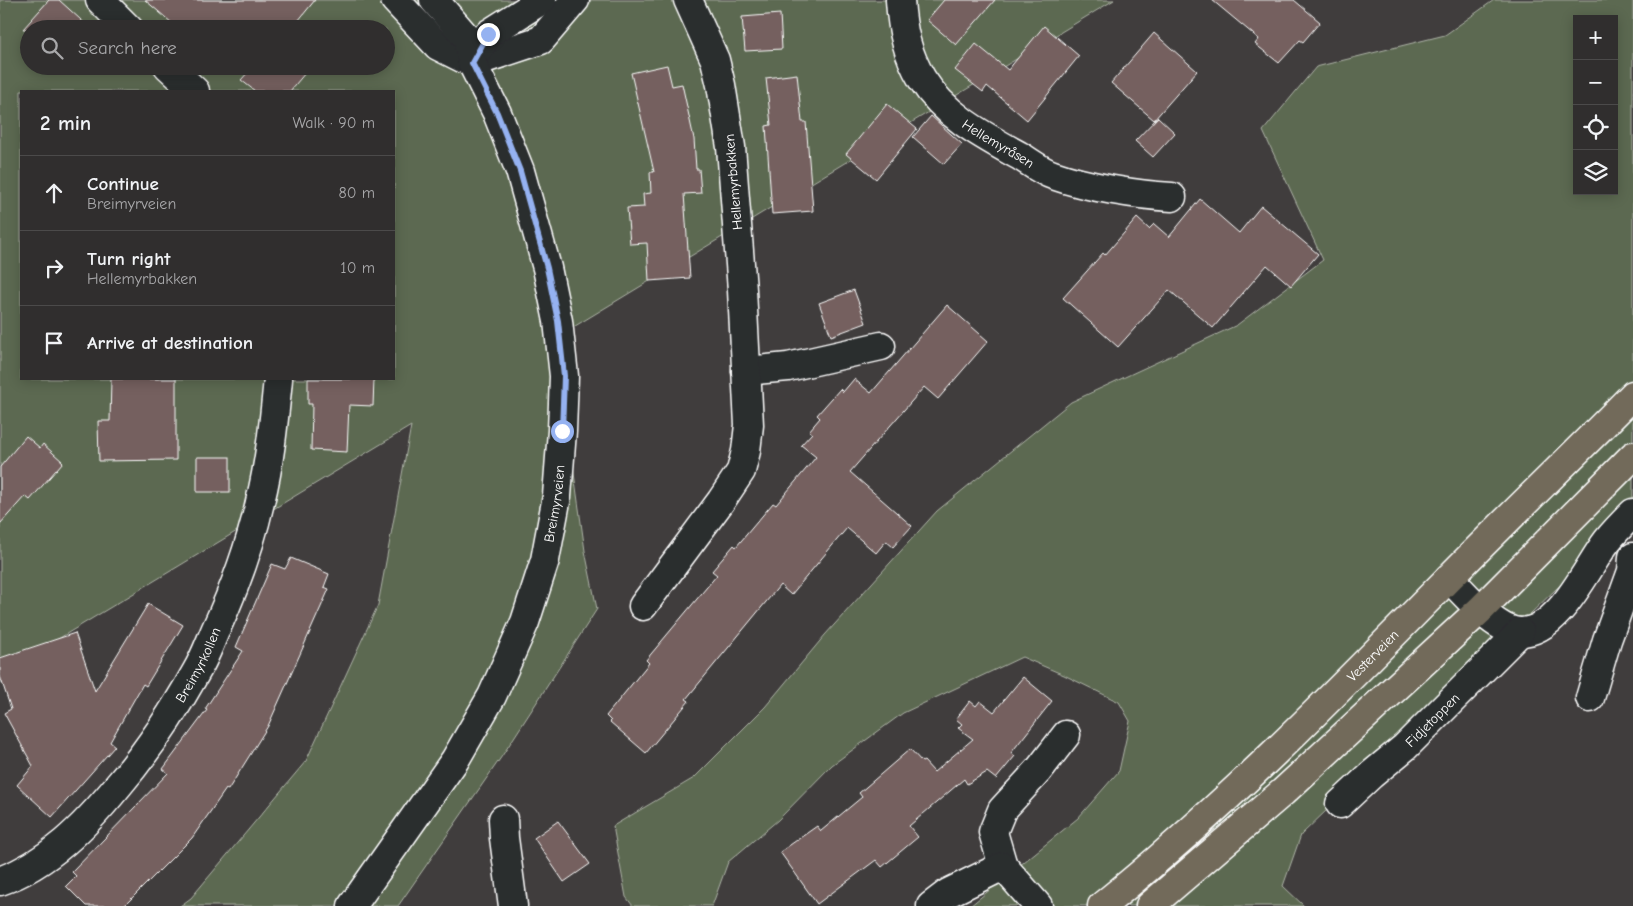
<!DOCTYPE html>
<html lang="en">
<head>
<meta charset="utf-8">
<style>
	:root { --surface:#302e2e; --page:#383636; --text:#f1f3f6; --muted:#a8a8aa; --line:#4b4a4a }
	body { margin:0; font-family:"Comic Neue",sans-serif; background:var(--page); color:var(--text) }
	.controls { position:absolute; right:15px; top:15px; display:grid; overflow:hidden; border-radius:0px; box-shadow:0 2px 12px #0003 }
	.controls button { width:45px; height:45px; display:grid; place-items:center; padding:0; border:0; border-bottom:1px solid var(--line); background:var(--surface); color:var(--text); font:25px sans-serif }
	.stop { position:absolute; width:15px; height:15px; margin:-11px; border:4px solid #95b2f1; border-radius:50%; background:#fff }
	.stop.end { background:#95b2f1; border-color:#fff; box-shadow:0 1px 5px #0008 }
	.list { margin:0; padding:0; list-style:none }
	h2 { display:flex; justify-content:space-between; align-items:center; height:65px; margin:0; padding:0 20px; font-size:21px }
	h2 small { font-size:16px; font-weight:400; color:var(--muted) }
	.list li { display:grid; grid-template-columns:32px 1fr auto; gap:15px; align-items:center; box-sizing:border-box; height:75px; padding:0 20px; border-top:1px solid var(--line) }
	.list b { display:block; font-size:19px; white-space:nowrap }
	.list p { margin:0; font-size:16px; white-space:nowrap; color:var(--muted) }
	.list em { font-size:16px; font-style:normal; color:var(--muted) }
	.icon { flex:none; width:28px; height:28px; fill:none; stroke:currentColor; stroke-width:2; stroke-linecap:round; stroke-linejoin:round }
	.map { position:relative; flex:none; width:1633px; height:906px; overflow:hidden }
	.search { position:absolute; background:var(--surface); box-shadow:0 2px 12px #0003; left:20px; top:20px; width:375px; height:55px; display:flex; align-items:center; gap:12px; box-sizing:border-box; padding:0 18px; border-radius:28px; color:var(--muted); font-size:19px }
	.panel { position:absolute; background:var(--surface); box-shadow:0 2px 12px #0003; left:20px; top:90px; width:375px; height:290px; border-radius:0px }
	.map>svg:first-child { display:block }
	.green { fill:#5c6951; stroke:#aeb4a8; fill-rule:evenodd }
	.building { fill:#74615f; stroke:#fff }
	.lines { fill:none; stroke-linecap:round; stroke-linejoin:round }
	.minor-casing { stroke:#fff; stroke-width:31 }
	.highway-casing { stroke:#fff; stroke-width:31 }
	.minor { stroke:#2a2d2e; stroke-width:28 }
	.highway { stroke:#726b5a; stroke-width:28 }
	.route { stroke:#95b2f1; stroke-width:6 }
	.labels { text-anchor:middle; stroke-width:4; stroke-linejoin:round; paint-order:stroke }
	.street-label { font-size:14px; fill:#fff; stroke:#2a2d2e }
</style>
</head>
<body>
<div class="map">
<svg width="1633" height="906" viewBox="0 0 1633 906">
	<rect width="100%" height="100%" fill="#403d3d"/>
	<filter id="ink" filterUnits="userSpaceOnUse"><feTurbulence type="fractalNoise" baseFrequency=".02" numOctaves="2"/><feDisplacementMap in="SourceGraphic" scale="10" xChannelSelector="R" yChannelSelector="G"/><feConvolveMatrix kernelMatrix="1 2 1 2 8 2 1 2 1" color-interpolation-filters="sRGB"/></filter>
	<g filter="url(#ink)">
		<!-- green -->
		<g class="green">
			<path d="M 0,0 L 1114,0 L 547,343 L 560,374 L 585,551 L 597,609 L 502,756 L 398,906 L 180,906 L 191,898 L 306,761 L 378,605 L 411,426 L 0,674 ZM 29,29 L 386,29 L 386,66 L 29,66 ZM 21,91 L 394,91 L 394,379 L 21,379 Z"/>
			<path d="M 1494,0 L 1633,0 L 1633,520 L 1575,574 L 1557,588 L 1301,835 L 1283,886 L 1304,906 L 970,906 L 1078,818 L 1119,771 L 1130,721 L 1119,702 L 1064,675 L 1022,657 L 903,713 L 832,765 L 778,820 L 728,862 L 712,906 L 633,906 L 626,897 L 613,826 L 694,778 L 765,707 L 825,635 L 937,511 L 1071,402 L 1237,325 L 1323,260 L 1263,131 L 1316,67 L 1445,35 ZM 1577,19 L 1614,19 L 1614,191 L 1577,191 Z"/>
		</g>
		<!-- building -->
		<g class="building">
			<polygon points="49,0 59,0 91,29 23,29"/>
			<polygon points="145,0 315,0 298,21 308,29 179,29"/>
			<polygon points="944,0 995,0 956,45 927,20"/>
			<polygon points="1212,0 1294,0 1320,22 1303,42 1300,40 1279,63 1255,44 1259,39"/>
			<polygon points="780,14 782,49 745,51 742,17"/>
			<polygon points="1044,26 1079,56 1027,120 987,86 983,92 955,70 976,44 1008,70"/>
			<polygon points="1154,33 1197,71 1154,120 1111,83"/>
			<polygon points="667,65 672,86 682,84 694,139 696,169 699,169 701,193 684,194 690,278 649,281 647,243 630,244 627,208 644,207 643,194 651,193 650,172 654,172 631,73"/>
			<polygon points="245,66 311,66 290,91 255,91 241,80 250,70"/>
			<polygon points="797,74 802,122 806,122 813,211 772,214 766,126 771,125 766,78"/>
			<polygon points="887,104 917,129 876,179 846,154"/>
			<polygon points="931,116 962,144 944,164 913,137"/>
			<polygon points="1158,117 1175,133 1153,157 1135,141"/>
			<polygon points="1200,199 1239,233 1261,206 1318,254 1291,286 1267,265 1213,328 1169,290 1118,347 1063,298 1103,253 1105,255 1137,218 1149,229 1154,224 1169,237"/>
			<polygon points="854,290 866,323 831,336 819,303"/>
			<polygon points="947,305 988,341 938,399 924,387 850,472 912,526 893,547 886,541 876,553 847,528 791,595 780,585 686,699 689,701 646,753 610,722 611,721 606,716 649,663 646,660 717,575 712,571 734,545 736,547 773,503 776,505 816,457 801,445 812,433 809,431 820,418 817,415 840,389 843,392 854,379 871,393"/>
			<polygon points="111,379 176,379 176,460 99,461 98,421 110,421"/>
			<polygon points="308,379 374,379 373,406 349,405 347,452 311,450 312,404 308,404"/>
			<polygon points="26,436 40,448 43,444 63,462 30,500 25,496 0,524 0,467"/>
			<rect x="197" y="457" width="33" height="35"/>
			<polygon points="291,558 329,574 324,587 329,589 268,726 228,790 226,789 192,838 124,906 86,906 66,886 76,876 72,872 168,773 163,769 207,710 205,709 243,651 236,647 272,564 285,569"/>
			<polygon points="148,604 183,625 146,686 143,684 110,742 115,746 52,817 17,785 33,766 4,713 11,709 0,676 0,658 75,633 95,691"/>
			<polygon points="1023,677 1052,701 1011,753 1015,756 996,779 987,772 967,784 964,779 909,826 918,837 882,867 876,860 817,904 780,852 817,826 821,831 862,797 859,793 910,749 922,762 924,761 934,772 973,739 958,728 962,724 956,719 970,701 976,706 980,701 994,712"/>
			<polygon points="558,821 590,864 564,882 534,838"/>
		</g>
		<g class="lines">
			<defs>
				<g id="minor">
					<polyline points="100,0 129,29"/>
					<polyline points="395,0 438,46 472,63"/>
					<path id="s1" d="M 900,0 C 902,30 907,54 922,79 C 945,116 984,136 1020,156 C 1030,162 1041,171 1053,175 C 1087,187 1136,195 1172,197"/>
					<polyline points="472,63 541,40 575,0"/>
					<polyline points="472,63 488,34 542,0"/>
					<polyline points="168,66 195,91"/>
					<polyline points="746,371 788,367 881,346"/>
					<path d="M 1449,578 C 1465,594 1496,632 1521,632 C 1559,632 1587,567 1607,541 C 1615,531 1624,522 1633,513"/>
					<polyline points="643,606 721,501 741,471 746,451 749,425 742,290 731,147 721,85 715,60 688,0"/>
					<polyline points="1590,698 1607,640 1632,571 1633,557"/>
					<path id="s2" d="M 1340,804 L 1371,775 L 1405,747 L 1520,632"/>
					<polyline points="503,819 504,838 513,906"/>
					<polyline points="1003,866 993,832 1002,810 1038,771 1066,735"/>
					<path id="s3" d="M 0,881 C 48,864 85,826 117,787 C 147,752 173,713 196,672 C 204,659 209,645 215,631 C 234,590 250,547 260,502 C 270,462 274,420 278,379"/>
					<path id="s4" d="M 352,906 L 455,760 L 492,696 L 525,622 L 545,560 L 557,496 L 562,431 L 564,376 L 558,321 L 547,268 L 520,171 L 497,113 L 472,63 L 467,38 L 434,0"/>
					<polyline points="931,906 948,893 1003,866 1038,906"/>
				</g>
				<g id="highway">
					<path id="s5" d="M 1102,906 C 1226,806 1337,692 1448,579 C 1509,517 1572,457 1633,395"/>
					<polyline points="1150,906 1283,792 1480,610 1633,456"/>
				</g>
			</defs>
			<!-- minor casing -->
			<use href="#minor" class="minor-casing"/>
			<!-- highway casing -->
			<use href="#highway" class="highway-casing"/>
			<!-- minor -->
			<use href="#minor" class="minor"/>
			<!-- highway -->
			<use href="#highway" class="highway"/>
		</g>
	</g>
	<g class="lines" filter="url(#ink)">
		<!-- route -->
		<polyline class="route" points="488,34 472,63 497,113 520,171 547,268 558,321 564,376 562,431"/>
	</g>
	<g class="labels">
		<!-- street labels -->
		<g class="street-label">
			<text dy="5" stroke="none"><textPath href="#s1" startOffset="184">Hellemyråsen</textPath></text>
			<text transform="translate(733 182) rotate(-95)" y="5">Hellemyrbakken</text>
			<text dy="5" stroke="none"><textPath href="#s4" startOffset="456">Breimyrveien</textPath></text>
			<text dy="5" stroke="none"><textPath href="#s5" startOffset="369">Vesterveien</textPath></text>
			<text dy="5" stroke="none"><textPath href="#s3" startOffset="299">Breimyrkollen</textPath></text>
			<text dy="5" stroke="none"><textPath href="#s2" startOffset="125">Fidjetoppen</textPath></text>
		</g>
	</g>
</svg>
<div class="controls">
<button>+</button>
<button>−</button>
<button><svg class="icon" aria-label="locate" viewBox="0 0 24 24"><circle cx="12" cy="12" r="6"/><path d="M12 2v4M12 18v4M2 12h4M18 12h4"/></svg></button>
<button><svg class="icon" aria-label="layers" viewBox="0 0 24 24"><path d="M12 4l9 5-9 5-9-5zM3 14l9 5 9-5"/></svg></button>
</div>
<div class="stop" style="left:562px;top:431px"></div>
<div class="stop end" style="left:488px;top:34px"></div>
<div class="search"><svg class="icon" aria-label="search" viewBox="0 0 24 24"><circle cx="10" cy="10" r="6"/><path d="M15 15l6 6"/></svg>Search here</div>
<section class="panel">
<h2>2 min<small>Walk · 90 m</small></h2>
<ul class="list">
<li><svg class="icon" aria-label="ahead" viewBox="0 0 24 24"><path d="M12 20V5M6 11l6-6 6 6"/></svg><div><b>Continue</b><p>Breimyrveien</p></div><em>80 m</em></li>
<li><svg class="icon" aria-label="right" viewBox="0 0 24 24"><path d="M7 20v-9h11M14 6l5 5-5 5"/></svg><div><b>Turn right</b><p>Hellemyrbakken</p></div><em>10 m</em></li>
<li><svg class="icon" aria-label="arrive" viewBox="0 0 24 24"><path d="M6 21V4h12l-3 4 3 4H6"/></svg><div><b>Arrive at destination</b></div></li>
</ul>
</section>
</div>
</body>
</html>
